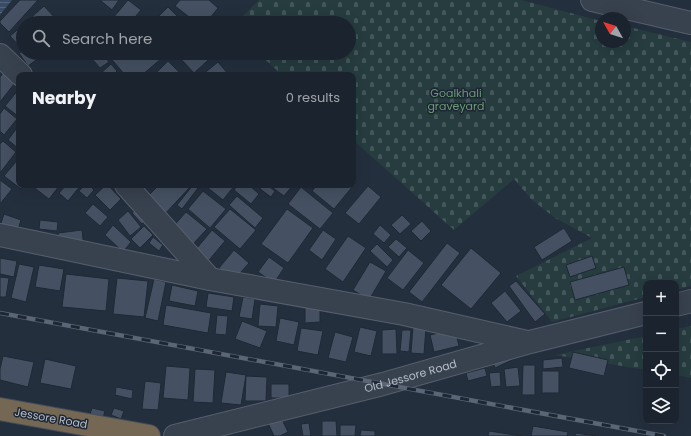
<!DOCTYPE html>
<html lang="en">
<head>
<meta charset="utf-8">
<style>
	:root { --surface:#1b232e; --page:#282f3a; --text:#f1f3f6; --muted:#a0a4aa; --line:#39404a }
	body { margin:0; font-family:Poppins,sans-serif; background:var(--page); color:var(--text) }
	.controls { position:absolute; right:12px; bottom:12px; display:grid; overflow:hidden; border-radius:8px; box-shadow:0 4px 16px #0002 }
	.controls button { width:36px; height:36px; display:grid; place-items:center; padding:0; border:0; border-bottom:1px solid var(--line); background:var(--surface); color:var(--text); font:20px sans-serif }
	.compass { position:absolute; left:595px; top:12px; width:36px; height:36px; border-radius:50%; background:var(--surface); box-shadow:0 4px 16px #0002; rotate:309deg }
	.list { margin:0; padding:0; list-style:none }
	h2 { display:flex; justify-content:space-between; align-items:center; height:52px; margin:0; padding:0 16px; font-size:17px }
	h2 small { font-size:13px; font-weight:400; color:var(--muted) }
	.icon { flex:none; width:22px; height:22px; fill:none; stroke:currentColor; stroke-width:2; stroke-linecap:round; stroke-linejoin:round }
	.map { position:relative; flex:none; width:691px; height:436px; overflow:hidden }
	.search { position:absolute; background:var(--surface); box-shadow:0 4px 16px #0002; left:16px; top:16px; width:340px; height:44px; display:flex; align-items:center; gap:10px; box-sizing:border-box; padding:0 14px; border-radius:22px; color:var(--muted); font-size:15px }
	.panel { position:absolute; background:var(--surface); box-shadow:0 4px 16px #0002; left:16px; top:72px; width:340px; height:116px; border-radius:8px }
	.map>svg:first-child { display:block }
	.cemetery { fill:url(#cemetery-stones) }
	.water { fill:url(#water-rules) }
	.building { fill:#455162; stroke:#1f2835 }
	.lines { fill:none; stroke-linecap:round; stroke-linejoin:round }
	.minor-casing { stroke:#565f6c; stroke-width:24 }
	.highway-casing { stroke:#434c59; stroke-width:24 }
	.minor { stroke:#38414e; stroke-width:22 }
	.highway { stroke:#746855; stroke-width:22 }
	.rail-casing { stroke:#5a6575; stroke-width:4.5 }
	.rail { stroke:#1d2633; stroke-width:3; stroke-dasharray:9; stroke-linecap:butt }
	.labels { text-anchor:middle; stroke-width:3; stroke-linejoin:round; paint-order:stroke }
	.park-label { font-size:11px; fill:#6b9a76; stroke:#1d2633 }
	.street-label { font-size:11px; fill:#b4bcc9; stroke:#1d2633 }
</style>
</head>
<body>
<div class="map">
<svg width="691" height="436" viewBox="0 0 691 436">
	<defs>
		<pattern id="cemetery-stones" width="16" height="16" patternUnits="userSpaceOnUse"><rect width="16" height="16" fill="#263c3f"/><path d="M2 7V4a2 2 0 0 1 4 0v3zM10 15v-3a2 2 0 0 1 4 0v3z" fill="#435659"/></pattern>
		<pattern id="water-rules" width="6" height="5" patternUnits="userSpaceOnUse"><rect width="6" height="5" fill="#394c67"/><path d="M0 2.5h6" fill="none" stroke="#53647b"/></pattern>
	</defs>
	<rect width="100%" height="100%" fill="#242f3e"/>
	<!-- cemetery -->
	<g class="cemetery">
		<polygon points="259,0 521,0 601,21 601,42 625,42 625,26 691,42 691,286 676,290 676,283 646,283 646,297 552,322 516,276 592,238 555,218 531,199 514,179 454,230 353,140 353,75 282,75 258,53 349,53 349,23 236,23"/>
		<polygon points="691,326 691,378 676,375 676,329"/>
		<polygon points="646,336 646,370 555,355"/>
	</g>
	<!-- water -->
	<polygon class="water" points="0,0 12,0 0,15"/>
	<!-- building -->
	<g class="building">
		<polygon points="20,0 38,0 9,32 0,23 0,21"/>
		<polygon points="100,0 119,0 112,10"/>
		<polygon points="128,0 141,10 130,23 119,23 113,18"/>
		<polygon points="180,0 209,0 218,8 206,23 197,23 175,6"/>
		<polygon points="44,6 56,19 51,23 25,23"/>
		<polygon points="168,7 178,17 172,23 160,23 156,19"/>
		<polygon points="68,16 73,23 58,23"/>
		<polygon points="23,25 23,48 22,49 10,36"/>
		<polygon points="23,51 23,53 46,53 28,66 19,53"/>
		<polygon points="87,53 102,53 109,62 100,68"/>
		<polygon points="110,53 168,53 142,75 125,75 108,55"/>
		<polygon points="183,53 216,53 194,73 179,57"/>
		<polygon points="168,61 182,75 158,75 156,73"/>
		<polygon points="218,62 229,75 202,75"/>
		<polygon points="111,64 117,71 113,75 99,75"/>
		<polygon points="6,69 18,79 0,102 0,77"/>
		<polygon points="19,89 19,117 5,106"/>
		<polygon points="4,108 17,119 4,135 0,131 0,114"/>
		<polygon points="19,125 19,149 8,140"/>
		<polygon points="3,141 16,152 0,173 0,144"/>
		<polygon points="19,158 19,185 24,185 21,189 4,176"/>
		<polygon points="353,178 357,181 334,209 312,191 317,185 353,185"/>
		<polygon points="0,180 12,189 0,204"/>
		<polygon points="33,185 60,185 49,199 32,186"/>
		<polygon points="66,185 81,185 68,201 59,193"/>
		<polygon points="85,185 89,185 94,190 87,198 79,191"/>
		<polygon points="106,185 108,185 121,199 110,210 95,195"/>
		<polygon points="159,185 192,185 162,217 144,200"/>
		<polygon points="193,185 198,188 182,209 177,205"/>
		<polygon points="210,185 235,185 223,200 208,188"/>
		<polygon points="238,185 249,185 259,194 251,204 234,190"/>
		<polygon points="263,185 267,185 275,191 271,197 260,189"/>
		<polygon points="269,185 293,185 284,196"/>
		<polygon points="368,186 381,197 359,224 345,213"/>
		<polygon points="301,187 333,213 320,229 288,204"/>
		<polygon points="203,191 226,209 210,228 188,209"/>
		<polygon points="237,196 263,218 255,228 229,205"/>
		<polygon points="93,204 108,217 100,226 85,213"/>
		<polygon points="138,208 147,219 142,224 132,213"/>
		<polygon points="230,209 256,230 240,249 214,227"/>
		<polygon points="287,209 313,228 288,263 261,244"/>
		<polygon points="128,211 141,227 130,236 118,220"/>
		<polygon points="186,212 207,229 191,246 171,229"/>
		<polygon points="4,214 21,220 16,236 0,226"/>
		<polygon points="402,215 411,224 400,234 391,225"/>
		<polygon points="40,220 58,222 57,231 39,229"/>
		<polygon points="422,221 431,231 421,241 411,231"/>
		<polygon points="113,225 131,242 123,252 105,235"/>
		<polygon points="380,225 391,235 384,243 373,234"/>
		<polygon points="144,226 153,235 140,248 131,239"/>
		<polygon points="564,228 572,241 542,260 534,247"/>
		<polygon points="82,230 84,247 59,250 58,233"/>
		<polygon points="212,230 225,241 205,265 192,254"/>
		<polygon points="323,230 336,239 322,260 309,250"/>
		<polygon points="348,236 366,248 343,282 325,269"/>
		<polygon points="153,237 163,245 159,251 149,243"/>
		<polygon points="396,239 407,248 399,257 388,247"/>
		<polygon points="447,243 460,253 422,302 409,292"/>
		<polygon points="377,244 393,260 387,267 370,251"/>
		<polygon points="471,248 501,273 471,309 441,285"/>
		<polygon points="234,250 249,263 234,280 219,268"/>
		<polygon points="408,250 424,263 403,290 387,278"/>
		<polygon points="592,256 596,268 570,277 566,265"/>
		<polygon points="269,257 284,268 274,283 258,272"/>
		<polygon points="0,258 17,261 14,277 0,274"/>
		<polygon points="370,262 386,271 369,300 353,290"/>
		<polygon points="19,264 34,267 26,302 11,298"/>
		<polygon points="39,265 64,269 60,291 35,287"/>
		<polygon points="624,267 629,285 575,300 570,282"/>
		<polygon points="66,274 109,279 106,311 62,307"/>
		<polygon points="0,277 9,278 6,297 0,297"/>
		<polygon points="117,278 148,281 144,317 113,314"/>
		<polygon points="154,279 166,282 158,321 145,318"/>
		<polygon points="516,281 545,314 535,322 509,286"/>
		<polygon points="172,285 198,291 195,306 169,301"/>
		<polygon points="505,291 521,311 507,322 491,303"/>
		<polygon points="208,293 234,297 232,311 206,307"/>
		<polygon points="243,297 255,299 252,319 239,317"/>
		<polygon points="260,304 278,306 276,327 258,326"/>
		<polygon points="320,304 320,322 305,323 305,305"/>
		<polygon points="166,305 211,313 208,333 163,325"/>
		<polygon points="217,315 228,316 226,335 215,334"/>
		<polygon points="280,318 299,322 294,345 276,341"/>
		<polygon points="242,321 267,331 260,348 235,339"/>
		<polygon points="413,326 426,327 424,354 411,353"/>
		<polygon points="360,327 377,331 371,356 354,352"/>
		<polygon points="301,328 323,331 318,355 297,351"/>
		<polygon points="396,329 397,354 382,354 382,330"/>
		<polygon points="455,329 459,346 434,352 430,335"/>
		<polygon points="402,330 411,330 409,352 400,351"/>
		<polygon points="335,332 353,337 346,362 328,358"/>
		<polygon points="511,352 514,359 495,368 492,360"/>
		<polygon points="573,352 608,360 604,376 569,368"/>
		<polygon points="3,356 34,362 28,387 0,380 0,369"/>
		<polygon points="562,358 563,367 543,369 543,360"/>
		<polygon points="45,359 76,366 71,389 40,383"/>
		<polygon points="523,365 535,365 535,395 522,395"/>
		<polygon points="166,366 190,368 188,400 163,398"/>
		<polygon points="518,367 520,386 506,387 504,369"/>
		<polygon points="485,368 487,376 468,381 466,373"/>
		<polygon points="195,369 215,370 213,403 193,402"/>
		<rect x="542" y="371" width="17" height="22"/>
		<polygon points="226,372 246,375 241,405 221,403"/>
		<polygon points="500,372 501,386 491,387 489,373"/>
		<polygon points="246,376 267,377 266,401 245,401"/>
		<polygon points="145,381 161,383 158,410 142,409"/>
		<rect x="271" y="384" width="18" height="14"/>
		<polygon points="116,387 133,390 132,399 115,395"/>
		<polygon points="92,408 105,411 103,418 90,414"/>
		<polygon points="114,408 124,411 121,419 111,415"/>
		<polygon points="280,415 288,432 280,436 274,436 267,421"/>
		<polygon points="322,421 336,421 337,436 322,436"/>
		<polygon points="309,423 311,436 303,436 301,424"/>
		<polygon points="340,425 356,425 355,436 340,436"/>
		<polygon points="533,426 568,432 567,436 531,436"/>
		<polygon points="361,430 375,431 375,436 360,436"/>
		<polygon points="489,431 522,436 488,436"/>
		<polygon points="576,433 596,436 575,436"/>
	</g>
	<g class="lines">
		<defs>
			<g id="minor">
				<polyline points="592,0 691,23"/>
				<polyline points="0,55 21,75"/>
				<polyline points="126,185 210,279 404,314 527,342"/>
				<polyline points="0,235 210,279"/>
				<polyline points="676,305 691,301"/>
				<path id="s1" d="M 175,436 L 383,384 L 530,342 L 646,313"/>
			</g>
			<polyline id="highway" points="0,409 149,436"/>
		</defs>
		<!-- minor casing -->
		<use href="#minor" class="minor-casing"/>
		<!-- highway casing -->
		<use href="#highway" class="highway-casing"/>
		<!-- minor -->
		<use href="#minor" class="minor"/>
		<!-- highway -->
		<use href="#highway" class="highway"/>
		<defs>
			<polyline id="rail" points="0,313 664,436"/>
		</defs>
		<!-- rail casing -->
		<use href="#rail" class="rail-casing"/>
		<!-- rail -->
		<use href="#rail" class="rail"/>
	</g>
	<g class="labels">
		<!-- park labels -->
		<g class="park-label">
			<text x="456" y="97">Goalkhali<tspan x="456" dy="13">graveyard</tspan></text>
		</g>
		<!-- street labels -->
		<g class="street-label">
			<text dy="4" stroke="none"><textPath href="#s1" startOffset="243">Old Jessore Road</textPath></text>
			<text transform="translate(51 418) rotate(10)" y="4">Jessore Road</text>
		</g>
	</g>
</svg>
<div class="controls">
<button>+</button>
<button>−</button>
<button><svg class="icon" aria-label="locate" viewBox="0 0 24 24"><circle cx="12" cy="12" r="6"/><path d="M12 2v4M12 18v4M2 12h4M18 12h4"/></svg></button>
<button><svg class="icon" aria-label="layers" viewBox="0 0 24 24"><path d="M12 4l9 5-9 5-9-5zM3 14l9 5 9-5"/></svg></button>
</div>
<svg class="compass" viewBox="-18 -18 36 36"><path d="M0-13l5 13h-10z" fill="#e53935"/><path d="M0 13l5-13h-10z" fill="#a0a4aa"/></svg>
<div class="search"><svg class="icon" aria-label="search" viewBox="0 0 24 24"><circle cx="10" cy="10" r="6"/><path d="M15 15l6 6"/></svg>Search here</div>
<section class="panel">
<h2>Nearby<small>0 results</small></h2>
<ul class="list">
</ul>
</section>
</div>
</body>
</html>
